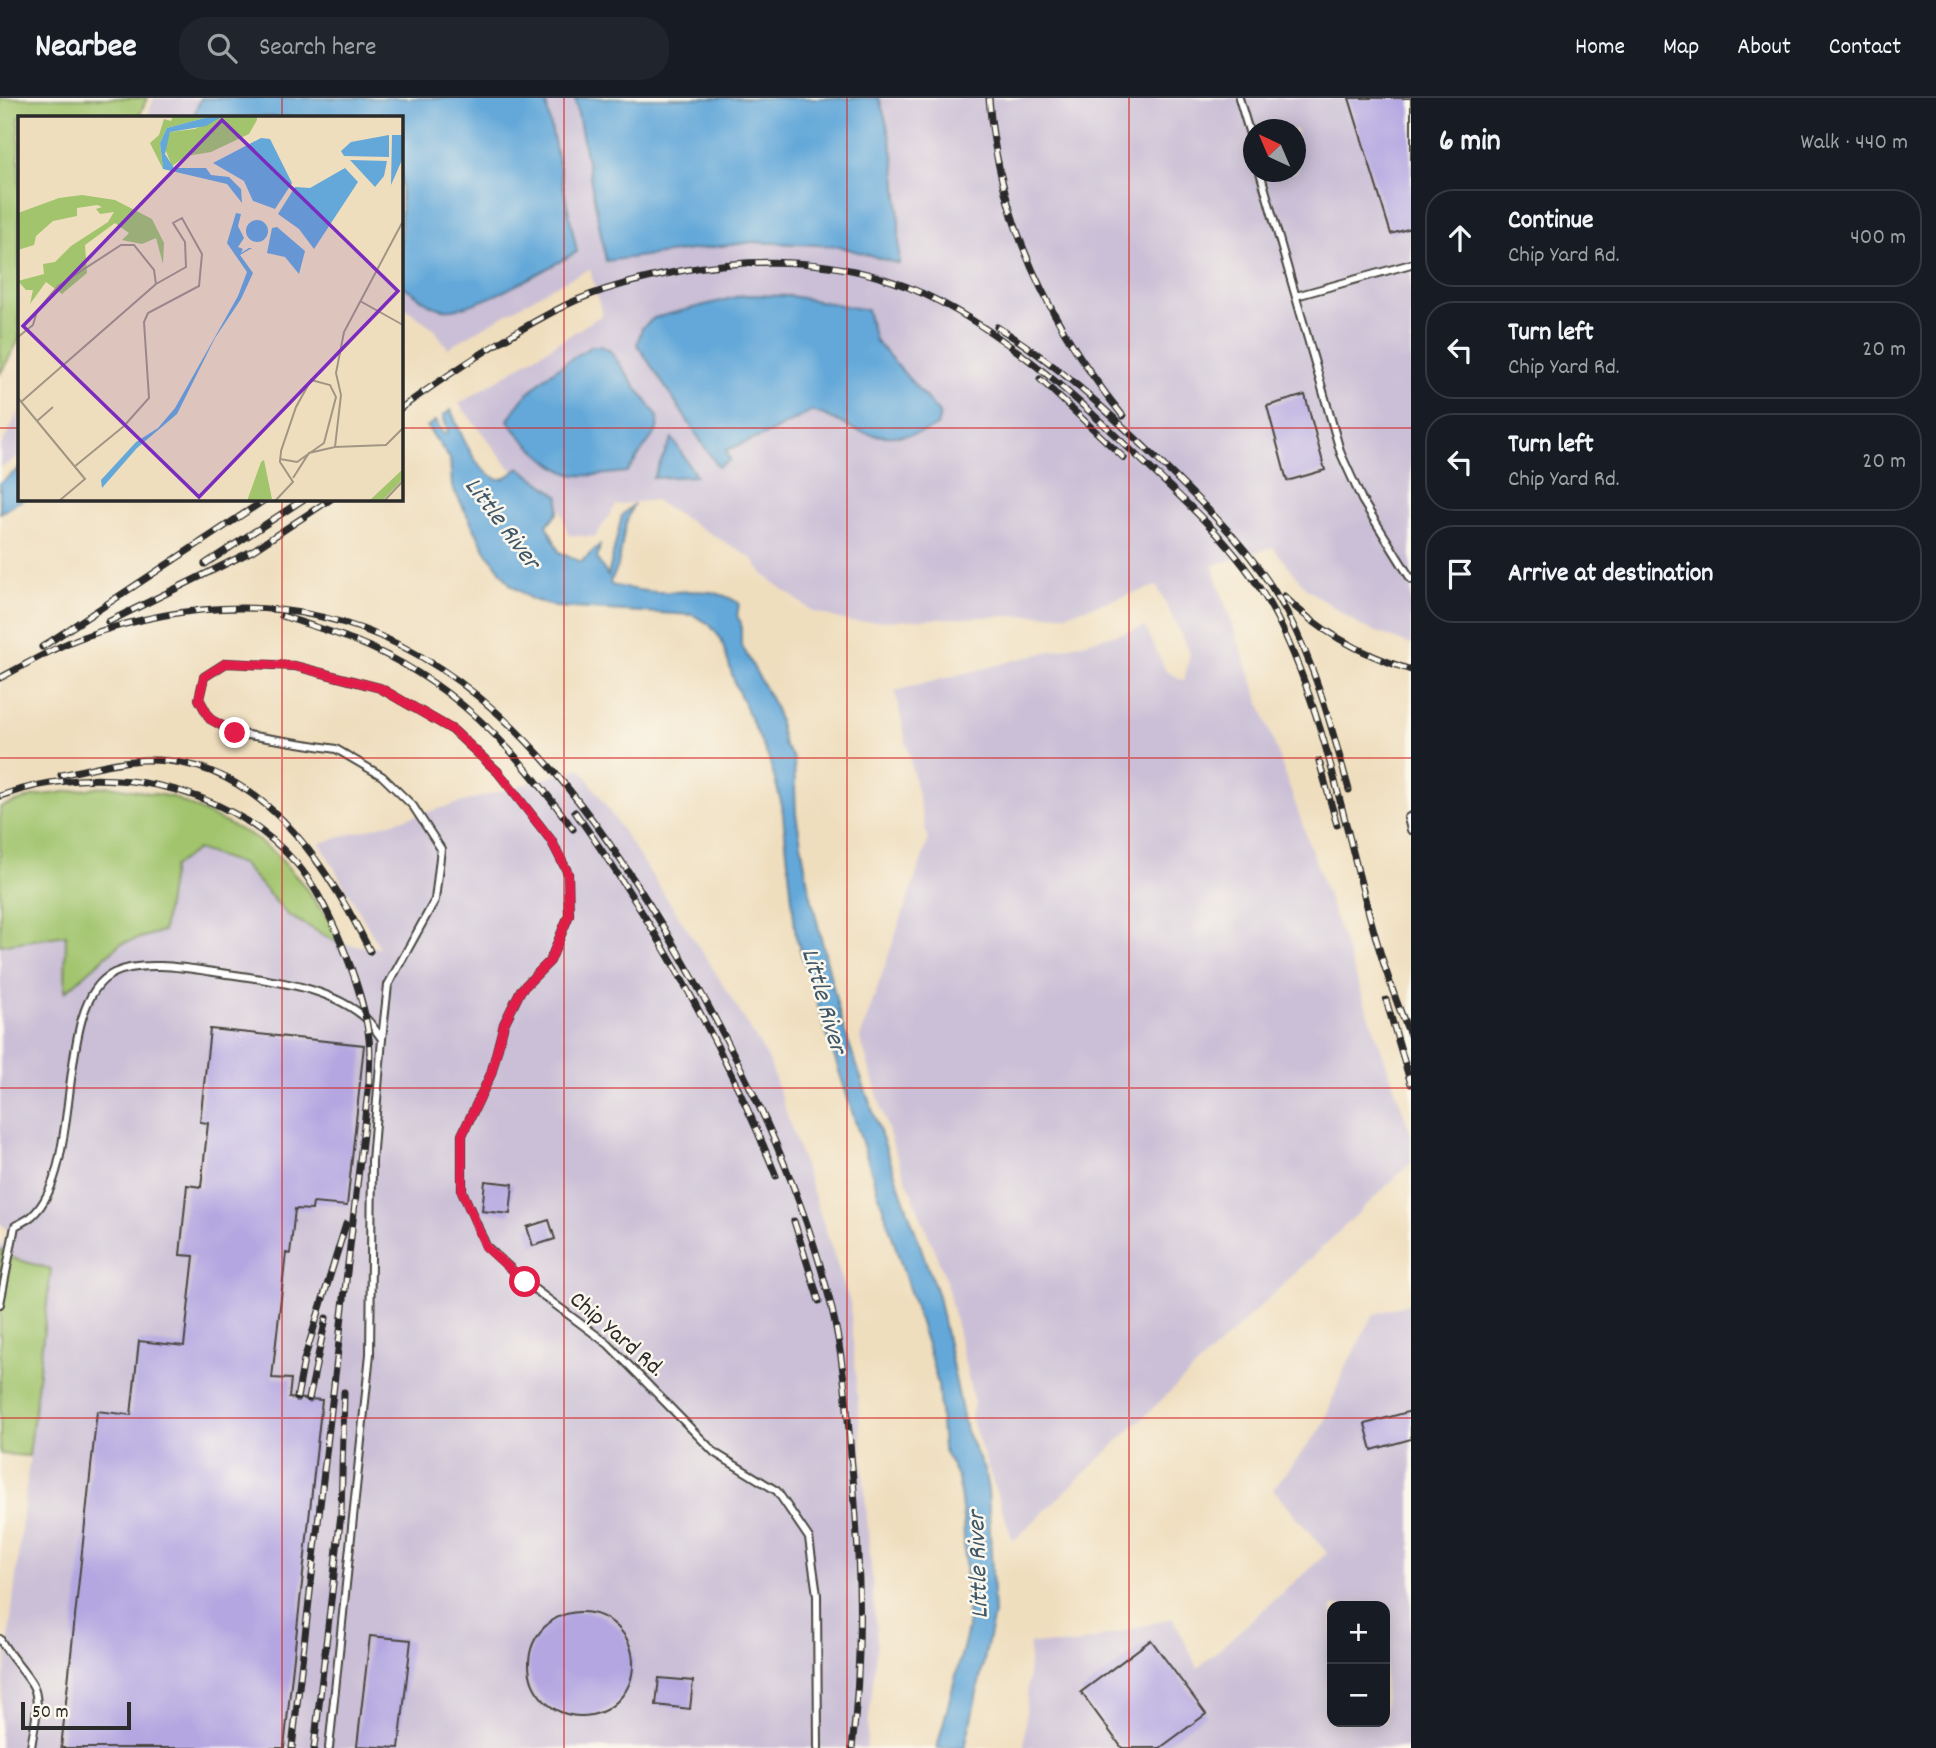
<!DOCTYPE html>
<html lang="en">
<head>
<meta charset="utf-8">
<style>
	:root { --surface:#171b24; --page:#20242c; --text:#f1f3f6; --muted:#9ea1a6; --line:#363941 }
	body { margin:0; font-family:Dekko,sans-serif; background:var(--page); color:var(--text) }
	.controls { position:absolute; right:21px; bottom:21px; display:grid; overflow:hidden; border-radius:14px; box-shadow:0 4px 18px #0003 }
	.controls button { width:63px; height:63px; display:grid; place-items:center; padding:0; border:0; border-bottom:2px solid var(--line); background:var(--surface); color:var(--text); font:35px sans-serif }
	.compass { position:absolute; left:1243px; top:21px; width:63px; height:63px; border-radius:50%; background:var(--surface); box-shadow:0 4px 18px #0003; rotate:316deg }
	.scale { position:absolute; left:21px; bottom:18px; width:110px; box-sizing:border-box; padding-left:7px; border:4px solid #2b2b2b; border-top:0; font-size:19px; line-height:24px; white-space:nowrap; color:#2b2b2b; -webkit-text-stroke:5px #fbf7ec; paint-order:stroke }
	.stop { position:absolute; width:21px; height:21px; margin:-16px; border:5px solid #e11d48; border-radius:50%; background:#fff }
	.stop.end { background:#e11d48; border-color:#fff; box-shadow:0 2px 7px #0008 }
	.list { margin:0; padding:0; list-style:none }
	h2 { display:flex; justify-content:space-between; align-items:center; height:91px; margin:0; padding:0 28px; font-size:30px }
	h2 small { font-size:23px; font-weight:400; color:var(--muted) }
	.list li { display:grid; grid-template-columns:46px 1fr auto; gap:21px; align-items:center; box-sizing:border-box; height:98px; margin:0 14px 14px; padding:0 14px; border:2px solid var(--line); border-radius:28px }
	.list b { display:block; font-size:26px; white-space:nowrap }
	.list p { margin:0; font-size:23px; white-space:nowrap; color:var(--muted) }
	.list em { font-size:23px; font-style:normal; color:var(--muted) }
	.icon { flex:none; width:38px; height:38px; fill:none; stroke:currentColor; stroke-width:2; stroke-linecap:round; stroke-linejoin:round }
	.map { position:relative; flex:none; width:1411px; height:1650px; overflow:hidden }
	header { display:flex; align-items:center; gap:42px; box-sizing:border-box; height:98px; padding:0 35px; background:var(--surface); border-bottom:2px solid var(--line) }
	header strong { font-size:33px }
	nav { display:flex; gap:38px; margin-inline-start:auto; font-size:24px }
	.search { width:490px; height:63px; background:var(--page); display:flex; align-items:center; gap:18px; box-sizing:border-box; padding:0 24px; border-radius:28px; color:var(--muted); font-size:26px }
	main { display:flex }
	aside { flex:1; background:var(--surface) }
	.map>svg:first-child { display:block }
	.industrial { fill:#cabfd6; fill-rule:evenodd }
	.green { fill:#a1c46d; stroke:#66784c; stroke-width:2 }
	.water { fill:#63a8d9; stroke:#476a82; stroke-width:2 }
	.building { fill:#b4a7e1 }
	.lines { fill:none; stroke-linecap:round; stroke-linejoin:round }
	.service-casing { stroke:#484641; stroke-width:10 }
	.service { stroke:#fff; stroke-width:6 }
	.rail-casing { stroke:#2b2b2b; stroke-width:7 }
	.rail { stroke:#fbf7ec; stroke-width:4.5; stroke-dasharray:13; stroke-linecap:butt }
	.route { stroke:#e11d48; stroke-width:9 }
	.grid { fill:none; stroke:#d62828; stroke-width:2; stroke-opacity:0.55 }
	.labels { text-anchor:middle; stroke-width:5; stroke-linejoin:round; paint-order:stroke }
	.street-label { font-size:24px; fill:#2b2b2b; stroke:#fbf7ec }
	.water-label { font-size:26px; font-style:italic; fill:#3f5768; stroke:#fbf7ec }
	.inset-road { fill:none; stroke:#a19683; stroke-width:2 }
	.view { fill:#7b2cbf; fill-opacity:0.15; stroke:#7b2cbf; stroke-width:3.5 }
	.inset-edge { fill:none; stroke:#2b2b2b; stroke-width:3.5 }
</style>
</head>
<body>
<header>
<strong>Nearbee</strong>
<div class="search"><svg class="icon" aria-label="search" viewBox="0 0 24 24"><circle cx="10" cy="10" r="6"/><path d="M15 15l6 6"/></svg>Search here</div>
<nav><a>Home</a><a>Map</a><a>About</a><a>Contact</a></nav>
</header>
<main>
<div class="map">
<svg width="1411" height="1650" viewBox="0 0 1411 1650">
	<rect width="100%" height="100%" fill="#fbf7ec"/>
	<filter id="ink" filterUnits="userSpaceOnUse"><feTurbulence type="fractalNoise" baseFrequency=".0143" numOctaves="2"/><feDisplacementMap in="SourceGraphic" scale="14" xChannelSelector="R" yChannelSelector="G"/><feConvolveMatrix kernelMatrix="1 2 1 2 8 2 1 2 1" color-interpolation-filters="sRGB"/></filter>
	<filter id="wash" filterUnits="userSpaceOnUse"><feTurbulence type="fractalNoise" baseFrequency=".00686" numOctaves="4" result="noise"/><feDisplacementMap in="SourceGraphic" scale="28" xChannelSelector="R" yChannelSelector="G"/><feGaussianBlur stdDeviation="1.57" result="paint"/><feColorMatrix in="noise" values="0 0 0 0 0 0 0 0 0 0 0 0 0 0 0 0 0 1.4 0 .05"/><feComposite in="paint" operator="in"/></filter>
	<g filter="url(#wash)">
		<rect width="100%" height="100%" fill="#efdebe"/>
		<!-- industrial -->
		<g class="industrial">
			<path d="M 154,0 L 1411,0 L 1411,547 L 1361,528 L 1306,490 L 1273,449 L 1212,468 L 1411,1036 L 1411,1065 L 1013,1443 L 971,1320 L 974,1305 L 945,1179 L 894,1051 L 860,940 L 928,743 L 895,593 L 1145,529 L 1166,573 L 1184,583 L 1190,555 L 1157,488 L 1067,516 L 851,524 L 812,513 L 764,477 L 752,460 L 653,402 L 616,407 L 595,439 L 568,437 L 559,405 L 510,370 L 459,306 L 602,217 L 590,171 L 554,188 L 448,250 L 433,230 L 401,207 L 401,19 L 147,19 ZM 1254,32 L 1296,32 L 1296,74 L 1254,74 Z"/>
			<polygon points="19,313 19,358 0,370 0,350"/>
			<polygon points="581,670 712,869 768,960 850,1205 877,1545 866,1650 0,1650 0,1616 51,1172 15,1161 0,1151 9,1133 0,1125 0,847 66,837 66,893 120,846 163,833 173,769 197,751 242,766 288,817 339,846 380,850 320,745"/>
			<path d="M 1411,1205 L 1411,1650 L 1024,1650 L 1030,1545 L 1073,1547 L 1173,1520 L 1198,1570 L 1327,1455 L 1273,1391 L 1322,1330 L 1343,1274 L 1374,1216 ZM 1332,1508 L 1385,1508 L 1385,1624 L 1332,1624 Z"/>
		</g>
		<!-- green -->
		<g class="green">
			<polygon points="0,0 147,0 139,19 19,19 19,242 0,276"/>
			<polygon points="109,688 173,699 251,737 276,756 301,784 335,831 340,846 288,817 242,766 197,751 173,769 163,833 120,846 65,894 66,837 0,847 0,709 35,698"/>
			<polygon points="0,1151 15,1161 51,1171 29,1358 0,1356"/>
		</g>
		<!-- water -->
		<g class="water">
			<path d="M 201,0 L 545,0 L 577,154 C 547,170 474,215 443,211 C 427,209 415,194 401,187 L 401,19 L 193,19 Z"/>
			<path d="M 575,0 L 879,0 C 898,55 900,109 899,166 L 838,148 L 753,144 L 606,163 Z"/>
			<path d="M 744,197 L 791,198 L 867,212 L 875,242 L 940,316 L 937,328 C 920,339 882,341 862,334 C 843,328 833,318 811,313 L 770,335 L 726,352 L 730,362 L 718,369 L 637,246 L 642,230 L 654,220 Z"/>
			<path d="M 592,248 L 601,248 L 610,253 L 658,319 L 657,332 L 627,374 C 611,375 586,380 571,376 C 552,370 518,339 508,322 C 527,288 559,268 592,248 Z"/>
			<path d="M 451,312 C 459,332 478,382 503,381 L 520,370 L 559,398 L 558,414 L 547,427 L 559,454 L 581,464 L 600,447 L 597,461 L 608,478 L 622,417 L 634,406 C 619,431 624,467 610,483 L 611,487 C 627,490 644,494 660,494 C 692,495 709,487 739,505 L 737,518 L 741,525 L 741,546 L 776,611 L 784,647 L 794,661 L 796,716 L 808,786 L 842,926 L 938,1198 L 966,1333 L 984,1371 L 988,1392 L 994,1516 L 965,1650 L 937,1650 L 968,1531 L 963,1418 L 958,1380 L 943,1350 L 938,1287 L 929,1253 L 796,839 L 782,707 L 769,661 L 735,586 L 721,541 L 709,526 L 693,517 L 556,509 L 531,501 L 510,486 L 486,453 L 452,388 L 450,361 L 427,329 L 435,323 L 444,336 L 448,334 L 443,318 Z"/>
			<polygon points="672,340 696,378 653,380"/>
			<polygon points="19,371 19,401 23,401 0,415 0,385"/>
		</g>
		<g id="blocks">
			<!-- building -->
			<g class="building">
				<polygon points="1349,0 1411,0 1411,130 1391,136"/>
				<polygon points="1305,297 1325,372 1287,383 1267,308"/>
				<polygon points="210,931 364,947 347,1108 313,1105 312,1112 295,1111 290,1156 286,1155 272,1280 291,1281 289,1300 322,1302 284,1650 61,1650 97,1313 131,1317 139,1243 184,1248 194,1158 180,1157 187,1087 201,1089 208,1025 200,1024"/>
				<polygon points="485,1083 513,1086 510,1116 482,1113"/>
				<polygon points="549,1122 555,1141 533,1148 527,1129"/>
				<polygon points="1411,1313 1411,1341 1372,1352 1365,1326"/>
				<circle cx="581" cy="1566" r="52"/>
				<polygon points="370,1538 411,1542 399,1650 357,1648"/>
				<polygon points="1151,1542 1206,1616 1160,1650 1122,1650 1081,1594"/>
				<polygon points="659,1580 693,1583 690,1611 656,1607"/>
			</g>
		</g>
	</g>
	<g filter="url(#ink)">
		<use href="#blocks" fill-opacity="0" stroke="#484641" stroke-width="2"/>
		<g class="lines">
			<defs>
				<g id="service">
					<polyline points="1239,0 1254,50"/>
					<polyline points="1260,74 1341,356 1362,402 1411,481"/>
					<polyline points="1296,198 1411,166"/>
					<polyline points="1411,718 1408,720 1411,732"/>
					<polyline points="382,941 388,887 435,802 441,751 413,708 382,678 336,651 235,635 210,621 199,601 204,579 226,565 295,568 380,590 453,632 498,674 551,742 568,775 569,817 550,863 521,892 504,926 491,976 462,1037 462,1093 486,1148 525,1184 608,1246 715,1355 777,1393 809,1440 817,1497 818,1650"/>
					<path d="M 0,1206 L 15,1128 C 21,1125 29,1121 33,1117 C 85,1067 53,903 114,875 C 145,860 201,873 235,877 C 277,883 328,890 362,917 C 370,923 376,933 382,941 L 372,1063 L 370,1256 L 329,1650"/>
					<path d="M 0,1541 C 8,1557 30,1579 34,1590 C 41,1608 33,1632 31,1650"/>
				</g>
			</defs>
			<!-- service casing -->
			<use href="#service" class="service-casing"/>
			<!-- service -->
			<use href="#service" class="service"/>
			<defs>
				<g id="rail">
					<path d="M 989,0 C 998,120 1048,225 1123,318"/>
					<path d="M 997,229 C 1057,265 1106,312 1156,360 C 1204,407 1254,453 1286,513 C 1316,569 1332,631 1349,692"/>
					<polyline points="1040,281 1124,360"/>
					<path d="M 401,310 C 453,273 508,236 566,207 C 601,190 642,181 680,173 C 750,160 826,160 894,184 C 974,211 1059,283 1119,341 C 1176,395 1241,449 1277,520 C 1343,652 1352,804 1411,939"/>
					<polyline points="205,466 304,401"/>
					<path d="M 1284,498 C 1319,534 1364,557 1411,572"/>
					<path d="M 282,518 C 306,526 330,533 353,542 C 451,581 513,648 573,731"/>
					<polyline points="108,524 252,453 331,401"/>
					<polyline points="42,549 266,401"/>
					<path d="M 0,580 C 27,566 54,549 83,539 C 378,437 541,619 678,854 C 742,965 800,1082 831,1207 C 843,1256 847,1307 851,1357 C 860,1455 864,1552 852,1650"/>
					<polyline points="1319,663 1337,727"/>
					<path d="M 61,677 C 89,671 117,663 145,662 C 258,658 326,765 370,853"/>
					<path d="M 0,698 C 99,662 225,684 296,765 C 328,801 364,892 369,941 C 371,955 369,970 369,984 L 292,1650"/>
					<path d="M 575,714 C 655,826 725,950 776,1078"/>
					<polyline points="1386,902 1411,986"/>
					<polyline points="794,1123 819,1203"/>
					<polyline points="297,1300 304,1262 346,1126"/>
					<polyline points="309,1301 326,1220"/>
					<polyline points="314,1650 341,1416 344,1294"/>
				</g>
			</defs>
			<!-- rail casing -->
			<use href="#rail" class="rail-casing"/>
			<!-- rail -->
			<use href="#rail" class="rail"/>
		</g>
	</g>
	<g class="lines" filter="url(#ink)">
		<!-- route -->
		<polyline class="route" points="235,635 210,621 199,601 204,579 226,565 295,568 380,590 453,632 498,674 551,742 568,775 569,817 550,863 521,892 504,926 491,976 462,1037 462,1093 486,1149 525,1184"/>
	</g>
	<!-- grid -->
	<path class="grid" d="M 282,0 L 282,19M 564,0 L 564,1650M 847,0 L 847,1650M 1129,0 L 1129,1650M 0,330 L 19,330M 401,330 L 1411,330M 282,401 L 282,1650M 0,660 L 1411,660M 0,990 L 1411,990M 0,1320 L 1411,1320"/>
	<g class="labels">
		<!-- street labels -->
		<g class="street-label">
			<text transform="translate(618 1235) rotate(41)" y="8">Chip Yard Rd.</text>
		</g>
		<!-- water labels -->
		<g class="water-label">
			<text transform="translate(504 424) rotate(53)" y="9">Little River</text>
			<text transform="translate(826 902) rotate(74)" y="9">Little River</text>
			<text transform="translate(976 1467) rotate(-92)" y="9">Little River</text>
		</g>
	</g>
	<!-- overview -->
	<g transform="translate(18 18)">
		<rect width="385" height="385" fill="#efdebe"/>
		<path d="M 155,0 L 194,0 L 149,12 L 142,27 L 145,53 L 132,27 L 141,19 L 146,3 L 153,5 ZM 205,0 L 239,0 L 239,4 L 231,18 L 193,36 L 168,40 L 154,50 L 147,33 L 152,16 L 177,13 ZM 64,79 L 97,84 L 134,103 L 146,127 L 145,148 L 138,122 L 124,128 L 104,124 L 111,117 L 97,107 L 67,129 L 69,157 L 44,178 L 28,166 L 12,188 L 15,174 L 8,174 L 0,165 L 26,158 L 25,148 L 37,146 L 53,130 L 90,106 L 96,96 L 82,98 L 78,93 L 84,91 L 79,89 L 59,92 L 59,100 L 35,105 L 18,120 L 16,129 L 0,134 L 0,97 L 41,82 ZM 246,344 L 254,383 L 229,385 L 243,346 ZM 385,353 L 385,363 L 364,385 L 351,385 Z" fill="#a1c46d"/>
		<path d="M 194,0 L 205,0 L 188,10 L 152,16 L 147,38 L 156,52 L 188,52 L 193,59 L 211,61 L 223,73 L 224,87 L 209,68 L 145,53 L 142,27 L 149,12 ZM 371,19 L 371,41 L 326,40 L 323,35 L 333,26 ZM 374,19 L 384,19 L 384,44 L 373,69 ZM 243,22 L 252,23 L 274,67 L 257,93 L 235,85 L 226,65 L 195,47 ZM 332,44 L 369,45 L 366,60 L 357,71 ZM 327,52 L 340,66 L 296,133 L 281,113 L 260,98 L 277,71 L 292,72 ZM 218,97 L 223,98 L 220,110 L 226,122 L 220,131 L 225,133 L 223,137 L 231,132 L 234,132 L 222,139 L 235,157 L 223,183 L 197,222 L 159,298 L 119,332 L 84,372 L 83,364 L 118,326 L 140,312 L 157,292 L 220,180 L 229,156 L 209,127 ZM228 115a11 11 0 1 1 22 0a11 11 0 1 1-22 0ZM 259,111 L 287,135 L 281,158 L 267,141 L 249,137 L 254,112 Z" fill="#63a8d9"/>
		<path class="inset-road" d="M 385,105 L 326,216 L 318,257 L 323,279 L 317,331 L 368,329 L 385,312M 342,185 L 385,209M 0,221 L 15,209 L 19,195 L 40,170 L 103,129 L 116,129 L 136,154 L 138,168 L 3,286M 0,282 L 67,363 L 41,385M 19,305 L 35,291M 56,351 L 106,310 L 131,282 L 126,206 L 130,197 L 181,170 L 184,138 L 164,102 L 155,107 L 167,126 L 168,151 L 138,168M 275,362 L 291,337 L 317,331M 257,385 L 275,366 L 262,346 L 262,345 L 263,336 L 263,335 L 278,291 L 293,264 L 312,269 L 318,281 L 306,327 L 279,346 L 262,343M 366,385 L 385,365"/>
		<path class="view" d="M 204,4 L 380,175 L 181,381 L 5,210 Z"/>
		<rect width="385" height="385" class="inset-edge"/>
	</g>
</svg>
<div class="controls">
<button>+</button>
<button>−</button>
</div>
<svg class="compass" viewBox="-18 -18 36 36"><path d="M0-13l5 13h-10z" fill="#e53935"/><path d="M0 13l5-13h-10z" fill="#9ea1a6"/></svg>
<div class="scale">50 m</div>
<div class="stop" style="left:525px;top:1184px"></div>
<div class="stop end" style="left:235px;top:635px"></div>
</div>
<aside>
<h2>6 min<small>Walk · 440 m</small></h2>
<ul class="list">
<li><svg class="icon" aria-label="ahead" viewBox="0 0 24 24"><path d="M12 20V5M6 11l6-6 6 6"/></svg><div><b>Continue</b><p>Chip Yard Rd.</p></div><em>400 m</em></li>
<li><svg class="icon" aria-label="left" viewBox="0 0 24 24"><path d="M17 20v-9H6M10 6l-5 5 5 5"/></svg><div><b>Turn left</b><p>Chip Yard Rd.</p></div><em>20 m</em></li>
<li><svg class="icon" aria-label="left" viewBox="0 0 24 24"><path d="M17 20v-9H6M10 6l-5 5 5 5"/></svg><div><b>Turn left</b><p>Chip Yard Rd.</p></div><em>20 m</em></li>
<li><svg class="icon" aria-label="arrive" viewBox="0 0 24 24"><path d="M6 21V4h12l-3 4 3 4H6"/></svg><div><b>Arrive at destination</b></div></li>
</ul>
</aside>
</main>
</body>
</html>
